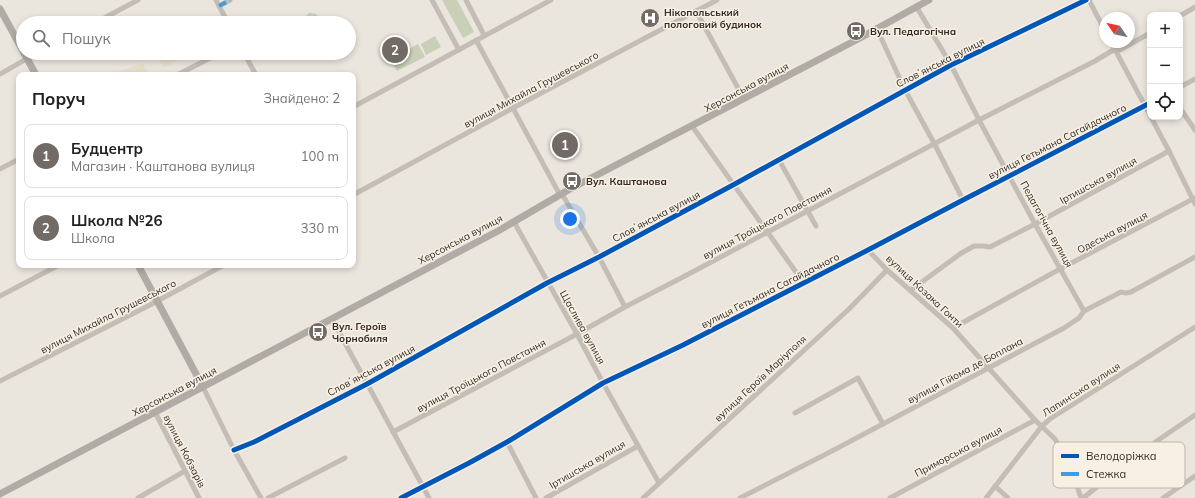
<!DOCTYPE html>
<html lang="uk">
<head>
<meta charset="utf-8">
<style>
	:root { --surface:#fff; --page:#f6f6f6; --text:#202124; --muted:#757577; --line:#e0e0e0; --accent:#726b65 }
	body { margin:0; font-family:Mulish,sans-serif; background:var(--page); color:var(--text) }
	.controls { position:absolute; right:12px; top:12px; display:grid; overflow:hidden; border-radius:8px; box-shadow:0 2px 6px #0003 }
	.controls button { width:36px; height:36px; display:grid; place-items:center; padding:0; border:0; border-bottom:1px solid var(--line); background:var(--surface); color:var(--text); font:20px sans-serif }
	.compass { position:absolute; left:1099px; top:12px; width:36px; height:36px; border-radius:50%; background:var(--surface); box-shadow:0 2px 6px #0003; rotate:304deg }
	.you { position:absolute; left:570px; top:219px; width:14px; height:14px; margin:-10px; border:3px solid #fff; border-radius:50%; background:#1a73e8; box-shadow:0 0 0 6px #1a73e833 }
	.badge { display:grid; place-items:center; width:26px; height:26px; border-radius:50%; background:var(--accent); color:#fff; font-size:13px; font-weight:700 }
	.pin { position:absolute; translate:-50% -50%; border:2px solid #fff; box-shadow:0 1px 4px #0006 }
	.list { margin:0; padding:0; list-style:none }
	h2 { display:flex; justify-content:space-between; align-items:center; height:52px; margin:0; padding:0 16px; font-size:17px }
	h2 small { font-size:13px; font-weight:400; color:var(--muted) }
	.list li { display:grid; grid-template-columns:26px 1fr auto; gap:12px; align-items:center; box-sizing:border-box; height:64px; margin:0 8px 8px; padding:0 8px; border:1px solid var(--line); border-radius:8px }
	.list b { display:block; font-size:15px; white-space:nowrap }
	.list p { margin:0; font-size:13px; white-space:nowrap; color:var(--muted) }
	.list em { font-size:13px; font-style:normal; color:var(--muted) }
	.icon { flex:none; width:22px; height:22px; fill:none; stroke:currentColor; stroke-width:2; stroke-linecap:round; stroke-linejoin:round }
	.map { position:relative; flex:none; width:1195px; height:498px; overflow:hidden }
	.search { position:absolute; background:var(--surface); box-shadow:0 2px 6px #0003; left:16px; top:16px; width:340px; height:44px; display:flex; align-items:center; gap:10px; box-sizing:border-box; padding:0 14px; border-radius:22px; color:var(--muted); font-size:15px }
	.panel { position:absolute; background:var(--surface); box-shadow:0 2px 6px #0003; left:16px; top:72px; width:340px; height:196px; border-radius:8px }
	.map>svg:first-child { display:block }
	.green { fill:#c9d0b7 }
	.plaza { fill:#e8decc }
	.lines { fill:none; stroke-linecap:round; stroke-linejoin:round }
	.minor { stroke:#c3bdb6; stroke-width:5 }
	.major { stroke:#b1aba6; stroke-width:7 }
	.quiet { stroke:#3e9ce0; stroke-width:4; stroke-dasharray:8 4; stroke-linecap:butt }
	.cycleway-casing { stroke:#f8f0e3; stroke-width:8 }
	.cycleway { stroke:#0057b8; stroke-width:5 }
	.labels { text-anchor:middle; stroke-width:3; stroke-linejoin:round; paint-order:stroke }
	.poi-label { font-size:10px; font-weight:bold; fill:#322a25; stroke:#f8f0e3; text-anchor:start }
	.street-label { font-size:10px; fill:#322a25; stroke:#f8f0e3 }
	.key { fill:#f8f0e3; stroke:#bdb5aa; stroke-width:1 }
	.key-label { font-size:11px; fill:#322a25 }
</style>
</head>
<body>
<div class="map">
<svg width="1195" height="498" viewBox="0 0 1195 498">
	<rect width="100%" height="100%" fill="#eae5dd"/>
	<!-- green -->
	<g class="green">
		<polygon points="442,0 457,0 474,32 463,38"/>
		<polygon points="309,13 316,14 322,23 304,23 305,17"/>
		<polygon points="435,36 441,47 426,55 421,44"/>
		<polygon points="418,44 425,57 397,71 390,59"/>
	</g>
	<!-- plaza -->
	<g class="plaza">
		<polygon points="155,53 176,53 180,59 164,68"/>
		<polygon points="143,63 149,75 117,75 118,72"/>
	</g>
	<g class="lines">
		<!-- minor -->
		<g class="minor">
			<polyline points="216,0 228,23"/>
			<polyline points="432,0 459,50"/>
			<polyline points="466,0 484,35"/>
			<polyline points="1089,0 1105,31"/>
			<polyline points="219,6 230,0"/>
			<polyline points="916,6 951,65 979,120 1035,224 1084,311"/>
			<polyline points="696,11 744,99"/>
			<polyline points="1180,16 1195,7"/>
			<polyline points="95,23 138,0"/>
			<polyline points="877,29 905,90 934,143 963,200"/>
			<polyline points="476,40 560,195"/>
			<polyline points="1111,42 1169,151 1195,204"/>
			<polyline points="244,53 256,75"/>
			<polyline points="0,74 37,53"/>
			<polyline points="177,75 220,53"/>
			<polyline points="1180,87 1195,79"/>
			<polyline points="353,107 551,0"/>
			<polyline points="1180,108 1195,130"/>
			<polyline points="692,126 803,282"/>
			<polyline points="779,160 816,226"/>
			<polyline points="0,169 19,159"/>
			<polyline points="562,194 599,257 625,307"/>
			<polyline points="353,195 513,108 717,0"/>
			<polyline points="514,222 577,334 603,383 659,483"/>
			<polyline points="868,250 887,270 953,328 1035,420 1055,439 1070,465 1081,498"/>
			<polyline points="911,290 960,254 974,246 983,246 990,247 1035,224 1169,151"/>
			<polyline points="0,296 59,265"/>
			<polyline points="332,319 429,498"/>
			<polyline points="953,328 1060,269 1195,198"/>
			<polyline points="0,381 150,305 224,265"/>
			<polyline points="203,387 234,450 261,498"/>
			<polyline points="155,412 199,498"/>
			<polyline points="795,413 858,378 883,424"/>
			<polyline points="393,432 577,334 625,307 683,277 979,120 1095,61 1115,49 1120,50 1150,33"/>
			<polyline points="507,442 536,498"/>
			<polyline points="234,450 254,442 367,384 547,283 599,257 733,185 951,65 1086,0"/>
			<polyline points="995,486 1008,498"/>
			<polyline points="138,498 185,471"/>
			<polyline points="268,498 345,458"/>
			<polyline points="401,498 469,463 507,442 603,383 683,345 868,250 963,200 1150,103"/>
			<polyline points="546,498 638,446"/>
			<polyline points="643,498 849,309 887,270"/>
			<polyline points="740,498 832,451 1064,328 1079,318 1084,311 1121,292 1126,293 1131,292 1195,257"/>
			<polyline points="890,498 1035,420"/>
			<polyline points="986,498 1042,426 1050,419 1195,327"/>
			<polyline points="1083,498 1145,449 1195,415"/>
			<polyline points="1163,498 1195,476"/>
		</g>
		<!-- major -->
		<g class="major">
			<polyline points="0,9 23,51"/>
			<polyline points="24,53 36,75"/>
			<polyline points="138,265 203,387"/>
			<polyline points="0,494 498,231 570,189 860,38 929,0"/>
		</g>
		<!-- quiet -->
		<polyline class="quiet" points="219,6 230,0"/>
		<defs>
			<g id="cycleway">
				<polyline points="234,450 254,442 367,384 547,283 599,257 733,185 951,65 1086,0"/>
				<polyline points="401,498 469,463 507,442 603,383 683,345 868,250 963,200 1150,103"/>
			</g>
		</defs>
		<!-- cycleway casing -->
		<use href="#cycleway" class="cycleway-casing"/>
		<!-- cycleway -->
		<use href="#cycleway" class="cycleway"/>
	</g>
	<!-- icons -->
	<defs>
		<symbol id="hospital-disc" viewBox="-11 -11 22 22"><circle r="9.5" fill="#726b65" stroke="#f8f0e3"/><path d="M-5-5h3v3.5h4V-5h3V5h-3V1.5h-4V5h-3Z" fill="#fff"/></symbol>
		<symbol id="bus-disc" viewBox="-11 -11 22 22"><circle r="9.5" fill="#726b65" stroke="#f8f0e3"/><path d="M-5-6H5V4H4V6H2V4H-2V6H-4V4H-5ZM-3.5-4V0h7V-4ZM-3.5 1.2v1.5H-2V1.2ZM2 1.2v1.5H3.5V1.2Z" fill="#fff"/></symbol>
	</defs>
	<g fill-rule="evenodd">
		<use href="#hospital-disc" x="639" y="7" width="22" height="22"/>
		<use href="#bus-disc" x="845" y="20" width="22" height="22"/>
		<use href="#bus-disc" x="561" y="170" width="22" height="22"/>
		<use href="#bus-disc" x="307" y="321" width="22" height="22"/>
	</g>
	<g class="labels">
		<!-- poi labels -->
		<g class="poi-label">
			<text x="664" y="16">Нікопольський<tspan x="664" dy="12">пологовий будинок</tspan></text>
			<text x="870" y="35">Вул. Педагогічна</text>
			<text x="586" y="185">Вул. Каштанова</text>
			<text x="332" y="330">Вул. Героїв<tspan x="332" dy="12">Чорнобиля</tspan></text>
		</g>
		<!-- street labels -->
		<g class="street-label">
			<text transform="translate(940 62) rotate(-27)" y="4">Словʼянська вулиця</text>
			<text transform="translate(746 87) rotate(-28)" y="4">Херсонська вулиця</text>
			<text transform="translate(531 89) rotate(-28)" y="4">вулиця Михайла Грушевського</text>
			<text transform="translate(1057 141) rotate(-27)" y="4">вулиця Гетьмана Сагайдачного</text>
			<text transform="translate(1098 180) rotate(-29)" y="4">Іртишська вулиця</text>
			<text transform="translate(656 216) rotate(-28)" y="4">Словʼянська вулиця</text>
			<text transform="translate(767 222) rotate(-28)" y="4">вулиця Троїцького Повстання</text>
			<text transform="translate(1047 224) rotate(61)" y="4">Педагогічна вулиця</text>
			<text transform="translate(1112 232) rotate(-28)" y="4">Одеська вулиця</text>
			<text transform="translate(460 239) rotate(-28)" y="4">Херсонська вулиця</text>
			<text transform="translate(770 290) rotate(-27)" y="4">вулиця Гетьмана Сагайдачного</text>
			<text transform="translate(925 291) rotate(43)" y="4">вулиця Козака Гонти</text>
			<text transform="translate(108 316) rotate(-27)" y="4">вулиця Михайла Грушевського</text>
			<text transform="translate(583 327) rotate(61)" y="4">Щаслива вулиця</text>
			<text transform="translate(371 370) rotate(-28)" y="4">Словʼянська вулиця</text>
			<text transform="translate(965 370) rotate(-28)" y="4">вулиця Гійома де Боплана</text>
			<text transform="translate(481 375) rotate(-28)" y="4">вулиця Троїцького Повстання</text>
			<text transform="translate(760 378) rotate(-43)" y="4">вулиця Героїв Маріуполя</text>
			<text transform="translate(1081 389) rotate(-33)" y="4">Лапинська вулиця</text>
			<text transform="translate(174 391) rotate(-28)" y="4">Херсонська вулиця</text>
			<text transform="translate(185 451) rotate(63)" y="4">вулиця Кобзарів</text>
			<text transform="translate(958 451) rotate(-28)" y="4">Приморська вулиця</text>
			<text transform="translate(587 464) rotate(-30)" y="4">Іртишська вулиця</text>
		</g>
	</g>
	<!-- legend -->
	<rect x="1053" y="442" width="132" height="46" rx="6" class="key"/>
	<rect x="1061" y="454" width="18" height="4" fill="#0057b8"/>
	<rect x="1061" y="472" width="18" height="4" fill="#3e9ce0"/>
	<g class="key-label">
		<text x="1086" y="460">Велодоріжка</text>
		<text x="1086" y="478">Стежка</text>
	</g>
</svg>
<div class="controls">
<button>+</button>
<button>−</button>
<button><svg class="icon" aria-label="locate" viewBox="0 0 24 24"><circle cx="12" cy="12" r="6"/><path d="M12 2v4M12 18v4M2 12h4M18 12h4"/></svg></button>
</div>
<svg class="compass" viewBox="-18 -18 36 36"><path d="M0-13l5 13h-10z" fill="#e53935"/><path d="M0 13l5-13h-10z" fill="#757577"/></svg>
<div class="you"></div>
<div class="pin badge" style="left:565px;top:145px">1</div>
<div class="pin badge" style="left:395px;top:50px">2</div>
<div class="search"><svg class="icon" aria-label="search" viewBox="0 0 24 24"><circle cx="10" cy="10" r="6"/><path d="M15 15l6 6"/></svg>Пошук</div>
<section class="panel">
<h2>Поруч<small>Знайдено: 2</small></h2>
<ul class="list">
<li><span class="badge">1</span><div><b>Будцентр</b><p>Магазин · Каштанова вулиця</p></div><em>100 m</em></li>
<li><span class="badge">2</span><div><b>Школа №26</b><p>Школа</p></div><em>330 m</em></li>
</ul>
</section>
</div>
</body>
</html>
